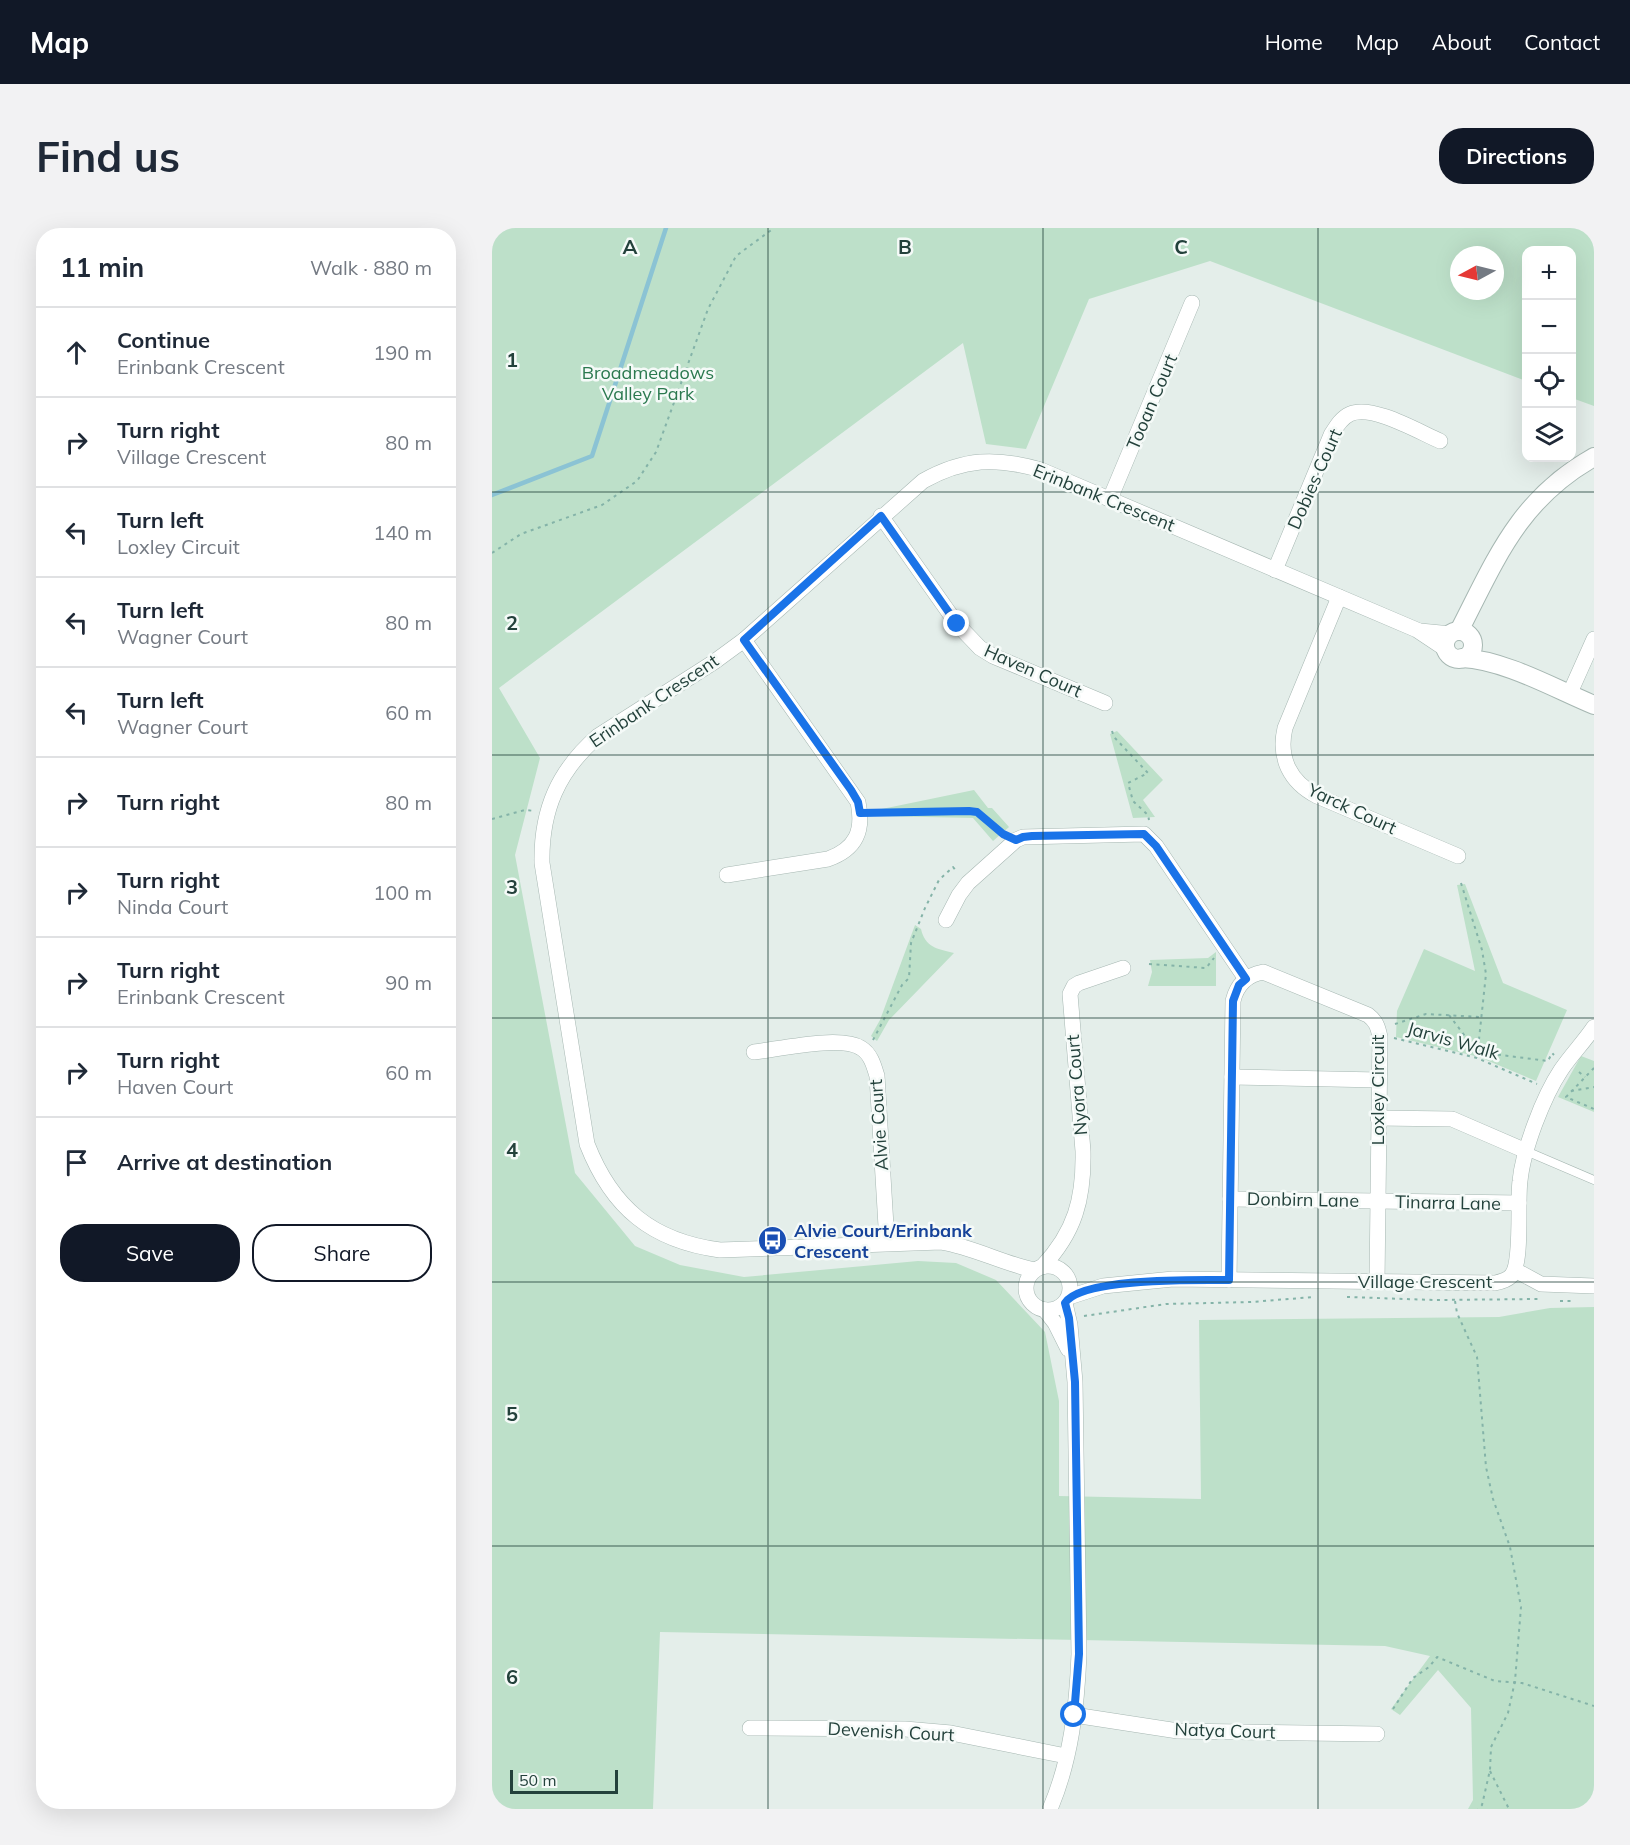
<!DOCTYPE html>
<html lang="en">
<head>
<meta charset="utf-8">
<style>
	:root { --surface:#fff; --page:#f2f2f3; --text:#1f2937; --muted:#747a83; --line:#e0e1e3; --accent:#111827 }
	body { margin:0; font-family:Mulish,sans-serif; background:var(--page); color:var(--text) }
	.controls { position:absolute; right:18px; top:18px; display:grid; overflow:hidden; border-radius:12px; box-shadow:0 6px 24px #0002 }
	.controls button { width:54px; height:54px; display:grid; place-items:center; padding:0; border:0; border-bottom:2px solid var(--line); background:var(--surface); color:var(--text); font:30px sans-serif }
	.compass { position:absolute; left:958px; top:18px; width:54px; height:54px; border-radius:50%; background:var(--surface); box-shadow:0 6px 24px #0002; rotate:263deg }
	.scale { position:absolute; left:18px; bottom:15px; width:108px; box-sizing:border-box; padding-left:6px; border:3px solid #23413b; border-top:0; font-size:16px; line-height:21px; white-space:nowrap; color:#23413b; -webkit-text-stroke:4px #f5faf8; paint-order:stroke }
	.stop { position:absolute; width:18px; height:18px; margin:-14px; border:4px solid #1a73e8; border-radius:50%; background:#fff }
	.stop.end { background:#1a73e8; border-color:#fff; box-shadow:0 2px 6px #0008 }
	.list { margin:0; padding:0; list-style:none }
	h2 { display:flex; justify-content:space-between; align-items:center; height:78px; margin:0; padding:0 24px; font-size:26px }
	h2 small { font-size:20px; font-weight:400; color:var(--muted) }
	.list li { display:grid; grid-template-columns:39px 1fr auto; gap:18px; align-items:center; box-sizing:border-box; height:90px; padding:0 24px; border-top:2px solid var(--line) }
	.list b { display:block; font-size:22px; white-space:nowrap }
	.list p { margin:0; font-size:20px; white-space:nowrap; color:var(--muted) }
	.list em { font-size:20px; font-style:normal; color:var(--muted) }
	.actions { display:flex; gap:12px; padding:18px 24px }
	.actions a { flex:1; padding:14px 0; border:2px solid var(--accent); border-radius:24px; text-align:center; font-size:21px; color:var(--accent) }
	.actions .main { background:var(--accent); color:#fff }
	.icon { flex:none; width:33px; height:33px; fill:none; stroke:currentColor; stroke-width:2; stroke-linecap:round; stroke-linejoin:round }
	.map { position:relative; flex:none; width:1102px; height:1581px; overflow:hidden; border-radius:24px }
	header { display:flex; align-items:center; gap:36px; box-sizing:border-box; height:84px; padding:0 30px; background:var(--accent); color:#fff }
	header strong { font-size:28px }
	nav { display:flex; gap:33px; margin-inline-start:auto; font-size:21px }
	.intro { display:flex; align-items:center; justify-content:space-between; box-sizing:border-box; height:144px; padding:0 36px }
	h1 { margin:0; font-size:42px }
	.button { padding:15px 27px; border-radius:24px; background:var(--accent); color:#fff; font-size:21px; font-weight:700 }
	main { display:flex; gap:36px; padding:0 36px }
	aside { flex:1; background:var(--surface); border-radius:24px; box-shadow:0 6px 24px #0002 }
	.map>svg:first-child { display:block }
	.green { fill:#bde0c9; fill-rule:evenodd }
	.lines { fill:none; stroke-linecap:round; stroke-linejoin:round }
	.stream { stroke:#8bc3d4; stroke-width:4.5 }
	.service-casing { stroke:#a6b7b2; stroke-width:9 }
	.minor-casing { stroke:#a6b7b2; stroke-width:16 }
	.tertiary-casing { stroke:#a6b7b2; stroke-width:20 }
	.path { stroke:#84b3a8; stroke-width:2; stroke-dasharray:3 4.5; stroke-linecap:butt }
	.service { stroke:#fff; stroke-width:8 }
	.minor { stroke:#fff; stroke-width:15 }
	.tertiary { stroke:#fff; stroke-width:18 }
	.route { stroke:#1a73e8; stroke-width:8 }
	.grid { fill:none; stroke:#23413b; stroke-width:1.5; stroke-opacity:0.55 }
	.labels { text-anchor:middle; stroke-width:5; stroke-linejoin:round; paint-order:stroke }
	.park-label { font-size:18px; fill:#2b794f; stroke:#f5faf8 }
	.street-label { font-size:18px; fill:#23413b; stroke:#f5faf8 }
	.transit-label { font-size:18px; font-weight:bold; fill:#164399; stroke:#f5faf8; text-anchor:start }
	.grid-label { font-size:20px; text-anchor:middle; font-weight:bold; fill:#23413b; stroke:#f5faf8; stroke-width:5; stroke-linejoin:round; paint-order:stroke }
</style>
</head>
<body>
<header>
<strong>Map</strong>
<nav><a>Home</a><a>Map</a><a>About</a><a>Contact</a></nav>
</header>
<div class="intro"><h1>Find us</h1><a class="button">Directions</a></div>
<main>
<aside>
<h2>11 min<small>Walk · 880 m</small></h2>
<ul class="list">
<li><svg class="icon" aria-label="ahead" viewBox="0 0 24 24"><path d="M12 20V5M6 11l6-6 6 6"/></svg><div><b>Continue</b><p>Erinbank Crescent</p></div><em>190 m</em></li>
<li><svg class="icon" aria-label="right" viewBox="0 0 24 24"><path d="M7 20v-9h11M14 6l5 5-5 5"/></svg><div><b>Turn right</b><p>Village Crescent</p></div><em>80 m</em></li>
<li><svg class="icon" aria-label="left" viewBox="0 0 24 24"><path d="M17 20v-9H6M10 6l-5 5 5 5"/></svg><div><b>Turn left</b><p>Loxley Circuit</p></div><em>140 m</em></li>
<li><svg class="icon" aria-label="left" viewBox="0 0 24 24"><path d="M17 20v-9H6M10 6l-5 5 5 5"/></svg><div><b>Turn left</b><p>Wagner Court</p></div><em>80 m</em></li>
<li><svg class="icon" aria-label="left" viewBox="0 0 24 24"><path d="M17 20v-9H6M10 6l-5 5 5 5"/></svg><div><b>Turn left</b><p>Wagner Court</p></div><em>60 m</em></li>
<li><svg class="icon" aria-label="right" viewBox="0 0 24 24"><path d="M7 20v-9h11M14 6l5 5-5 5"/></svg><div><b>Turn right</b></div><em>80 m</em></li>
<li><svg class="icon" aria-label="right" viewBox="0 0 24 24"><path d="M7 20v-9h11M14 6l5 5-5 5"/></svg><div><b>Turn right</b><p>Ninda Court</p></div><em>100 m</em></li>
<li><svg class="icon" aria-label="right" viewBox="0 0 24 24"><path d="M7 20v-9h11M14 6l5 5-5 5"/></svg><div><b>Turn right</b><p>Erinbank Crescent</p></div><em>90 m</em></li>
<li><svg class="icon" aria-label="right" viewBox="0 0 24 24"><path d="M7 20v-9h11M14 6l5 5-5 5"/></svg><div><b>Turn right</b><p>Haven Court</p></div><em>60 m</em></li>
<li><svg class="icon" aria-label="arrive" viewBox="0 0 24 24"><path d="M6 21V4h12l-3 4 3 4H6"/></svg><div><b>Arrive at destination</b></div></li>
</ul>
<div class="actions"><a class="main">Save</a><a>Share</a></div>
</aside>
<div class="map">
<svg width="1102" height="1581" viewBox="0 0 1102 1581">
	<rect width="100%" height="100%" fill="#e4eeea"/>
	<!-- green -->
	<g class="green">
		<path d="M 0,0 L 1102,0 L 1102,178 L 1080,170 L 1080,22 L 1034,22 L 1034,153 L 718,33 L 597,71 L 534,221 L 494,216 L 471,115 L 7,460 L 48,530 L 23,627 L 83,945 L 143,1018 L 188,1037 L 252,1049 L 426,1033 L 464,1035 L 504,1052 L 553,1104 L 567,1173 L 567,1268 L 709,1271 L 707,1092 L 1007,1089 L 1058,1080 L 1102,1079 L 1102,1581 L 976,1581 L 981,1572 L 979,1480 L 946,1442 L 908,1487 L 899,1481 L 938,1428 L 893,1418 L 168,1404 L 161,1581 L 0,1581 ZM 967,27 L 1003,27 L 1003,63 L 967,63 Z"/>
		<polygon points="625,503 671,552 651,572 663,589 641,590 618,506"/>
		<polygon points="482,562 496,580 500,580 517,599 501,613 481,590 386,588 385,582"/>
		<polygon points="973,656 1011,755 1075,782 1044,853 987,829 904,809 905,783 932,721 983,743 965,657"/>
		<path d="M 423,697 L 429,701 C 433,719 445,721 462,725 L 397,792 L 385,813 L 379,808 L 388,792 Z"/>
		<polygon points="724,724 724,758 656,758 660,744 658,732 716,730"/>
		<polygon points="1089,828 1102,833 1102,884 1066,869"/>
	</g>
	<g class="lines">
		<!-- stream -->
		<polyline class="stream" points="0,267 100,228 174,0"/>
		<defs>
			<polyline id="service" points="1034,923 1102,952"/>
			<g id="minor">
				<polyline points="618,271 700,75"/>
				<polyline points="389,288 465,396 488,420 501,428 613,475"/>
				<path d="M 783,342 L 839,207 C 844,199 849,190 858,186 C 880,176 927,204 948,213"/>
				<path d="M 847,369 L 793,500 C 786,530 798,554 825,568 L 966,628"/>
				<polyline points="928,403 959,406"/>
				<polyline points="1077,467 1102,411"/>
				<path d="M 235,647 L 336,631 C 364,621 372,603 366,574 L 252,412"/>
				<polyline points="454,692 467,667 476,655 524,612 531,609 652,606 664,618 754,751"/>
				<path d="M 262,824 C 288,821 349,807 369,820 C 379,826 382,838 385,848 L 395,1015"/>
				<polyline points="740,849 887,852"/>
				<polyline points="886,890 960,891 1034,923"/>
				<polyline points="738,971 1027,975"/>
				<circle cx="556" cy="1060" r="22"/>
				<path d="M 550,1039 C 583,1004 592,971 591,923 L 578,766 L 582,758 L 587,755 L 631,740"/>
				<path d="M 543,1042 C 511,1036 482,1019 449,1014 L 228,1022 C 160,1013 120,980 95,916 L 50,635 C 49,582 66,543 106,508 L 222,434 L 252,412 L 431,253 C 472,230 504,229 549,242 L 925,402 L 955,422"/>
				<polyline points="1023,1042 1049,1056 1102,1058"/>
				<path d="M 737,1052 L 741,773 C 745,756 755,747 771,744 L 876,787 C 884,793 886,799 888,809 L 885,1054"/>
				<path d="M 577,1069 L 611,1058 L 681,1051 L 1003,1055 C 1008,1054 1015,1052 1019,1048 C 1031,1036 1025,973 1028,953 C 1031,922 1051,869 1069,842 C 1079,827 1092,814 1102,799"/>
				<polyline points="553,1082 563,1095 576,1121"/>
				<polyline points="582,1487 686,1503 885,1506"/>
				<polyline points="258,1500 413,1501 459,1505 574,1528"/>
				<path d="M 558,1581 C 579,1532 585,1478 587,1426 L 583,1154 L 578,1097 L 573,1075"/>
			</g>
			<g id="tertiary">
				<path d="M 967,403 C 1004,331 1027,271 1102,229"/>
				<circle cx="967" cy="417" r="14"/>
				<path d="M 970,430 C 1013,432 1063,461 1102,477"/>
			</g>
		</defs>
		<!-- service casing -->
		<use href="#service" class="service-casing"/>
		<!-- minor casing -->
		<use href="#minor" class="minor-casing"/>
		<!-- tertiary casing -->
		<use href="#tertiary" class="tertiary-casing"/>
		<!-- path -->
		<g class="path">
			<polyline points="0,325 29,306 110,277 145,253 164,224 216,81 244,28 282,0"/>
			<polyline points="620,503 622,509 656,545 636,555 641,573 656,587 657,592"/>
			<polyline points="383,584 477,583 485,584 510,606"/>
			<polyline points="0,591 33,582 43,583"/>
			<polyline points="969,655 990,722 994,746 985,830"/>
			<polyline points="657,736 714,740 722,730"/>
			<polyline points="957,787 985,824 1056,833 1060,825 1062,827"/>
			<polyline points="903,796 934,786 988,789"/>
			<polyline points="902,810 985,830 1045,856"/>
			<polyline points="381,812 410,757 417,750 419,715 433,680 447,652 461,639 465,644"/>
			<polyline points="1102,840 1074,869 1102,881"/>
			<polyline points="1087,844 1093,849"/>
			<polyline points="1079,863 1102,859"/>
			<polyline points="855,1069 943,1072 1047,1071"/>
			<polyline points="963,1073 965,1085 985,1129 994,1239 1001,1271 1018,1319 1029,1379 1023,1453 1016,1485 999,1519 998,1542 990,1577 986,1581"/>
			<polyline points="1068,1073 1083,1073"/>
			<polyline points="592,1088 674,1076 759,1074 822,1069"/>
			<polyline points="901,1481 921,1450 937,1439 945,1429 1003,1453 1030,1455 1102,1478"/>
			<polyline points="998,1543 1017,1581"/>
		</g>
		<!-- service -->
		<use href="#service" class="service"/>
		<!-- minor -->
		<use href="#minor" class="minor"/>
		<!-- tertiary -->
		<use href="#tertiary" class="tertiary"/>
	</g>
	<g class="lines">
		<!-- route -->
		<path class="route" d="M 465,396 L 389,288 L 252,412 L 359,562 L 366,574 L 368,585 L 477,583 L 485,584 L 511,606 L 524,612 L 531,609 L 540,608 L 652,606 L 664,618 L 754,751 L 747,757 L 741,773 L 737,1052 C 707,1052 589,1049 573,1075 L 577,1090 L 583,1154 L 587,1426 L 582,1487"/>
	</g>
	<!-- grid -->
	<path class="grid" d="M 276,0 L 276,1581M 551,0 L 551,1581M 826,0 L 826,1581M 0,264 L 1102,264M 0,527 L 1102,527M 0,790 L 1102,790M 0,1054 L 1102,1054M 0,1318 L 1102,1318"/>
	<!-- icons -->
	<defs>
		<symbol id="bus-disc" viewBox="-11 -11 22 22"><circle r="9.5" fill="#1a4fb4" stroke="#f5faf8"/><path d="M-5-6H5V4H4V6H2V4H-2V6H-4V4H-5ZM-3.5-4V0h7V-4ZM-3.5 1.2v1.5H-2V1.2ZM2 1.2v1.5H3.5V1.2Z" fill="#fff"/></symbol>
	</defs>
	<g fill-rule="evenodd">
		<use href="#bus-disc" x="264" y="996" width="33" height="33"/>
	</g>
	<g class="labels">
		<!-- park labels -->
		<g class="park-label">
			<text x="156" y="151">Broadmeadows<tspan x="156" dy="21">Valley Park</tspan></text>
		</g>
		<!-- street labels -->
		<g class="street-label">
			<text transform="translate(660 174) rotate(-67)" y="6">Tooan Court</text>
			<text transform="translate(823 251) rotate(-66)" y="6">Dobies Court</text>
			<text transform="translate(612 270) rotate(22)" y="6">Erinbank Crescent</text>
			<text transform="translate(541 443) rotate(24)" y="6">Haven Court</text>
			<text transform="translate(162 473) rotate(-34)" y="6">Erinbank Crescent</text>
			<text transform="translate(860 581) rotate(25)" y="6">Yarck Court</text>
			<text transform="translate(961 813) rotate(16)" y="6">Jarvis Walk</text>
			<text transform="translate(585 857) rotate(-95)" y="6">Nyora Court</text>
			<text transform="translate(886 862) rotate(-90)" y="6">Loxley Circuit</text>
			<text transform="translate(387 897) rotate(-94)" y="6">Alvie Court</text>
			<text transform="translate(811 972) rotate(1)" y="6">Donbirn Lane</text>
			<text transform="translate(956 975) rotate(1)" y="6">Tinarra Lane</text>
			<text x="933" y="1060">Village Crescent</text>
			<text transform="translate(733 1503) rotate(2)" y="6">Natya Court</text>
			<text transform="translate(399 1504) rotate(3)" y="6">Devenish Court</text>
		</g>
		<!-- transit labels -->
		<g class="transit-label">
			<text x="302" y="1009">Alvie Court/Erinbank<tspan x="302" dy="21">Crescent</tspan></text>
		</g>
	</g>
	<g class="grid-label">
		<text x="138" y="26">A</text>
		<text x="413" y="26">B</text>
		<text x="689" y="26">C</text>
		<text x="20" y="139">1</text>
		<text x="20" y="402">2</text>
		<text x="20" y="666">3</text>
		<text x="20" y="929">4</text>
		<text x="20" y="1193">5</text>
		<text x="20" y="1456">6</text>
	</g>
</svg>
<div class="controls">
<button>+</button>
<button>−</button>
<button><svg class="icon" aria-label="locate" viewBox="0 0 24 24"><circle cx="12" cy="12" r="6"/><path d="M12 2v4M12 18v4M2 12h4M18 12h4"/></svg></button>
<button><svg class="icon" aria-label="layers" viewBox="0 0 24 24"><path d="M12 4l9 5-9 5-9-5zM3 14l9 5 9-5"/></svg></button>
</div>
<svg class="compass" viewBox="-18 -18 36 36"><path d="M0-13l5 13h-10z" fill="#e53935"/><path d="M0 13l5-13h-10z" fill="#747a83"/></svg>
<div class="scale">50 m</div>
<div class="stop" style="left:582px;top:1487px"></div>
<div class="stop end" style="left:465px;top:396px"></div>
</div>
</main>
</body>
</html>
